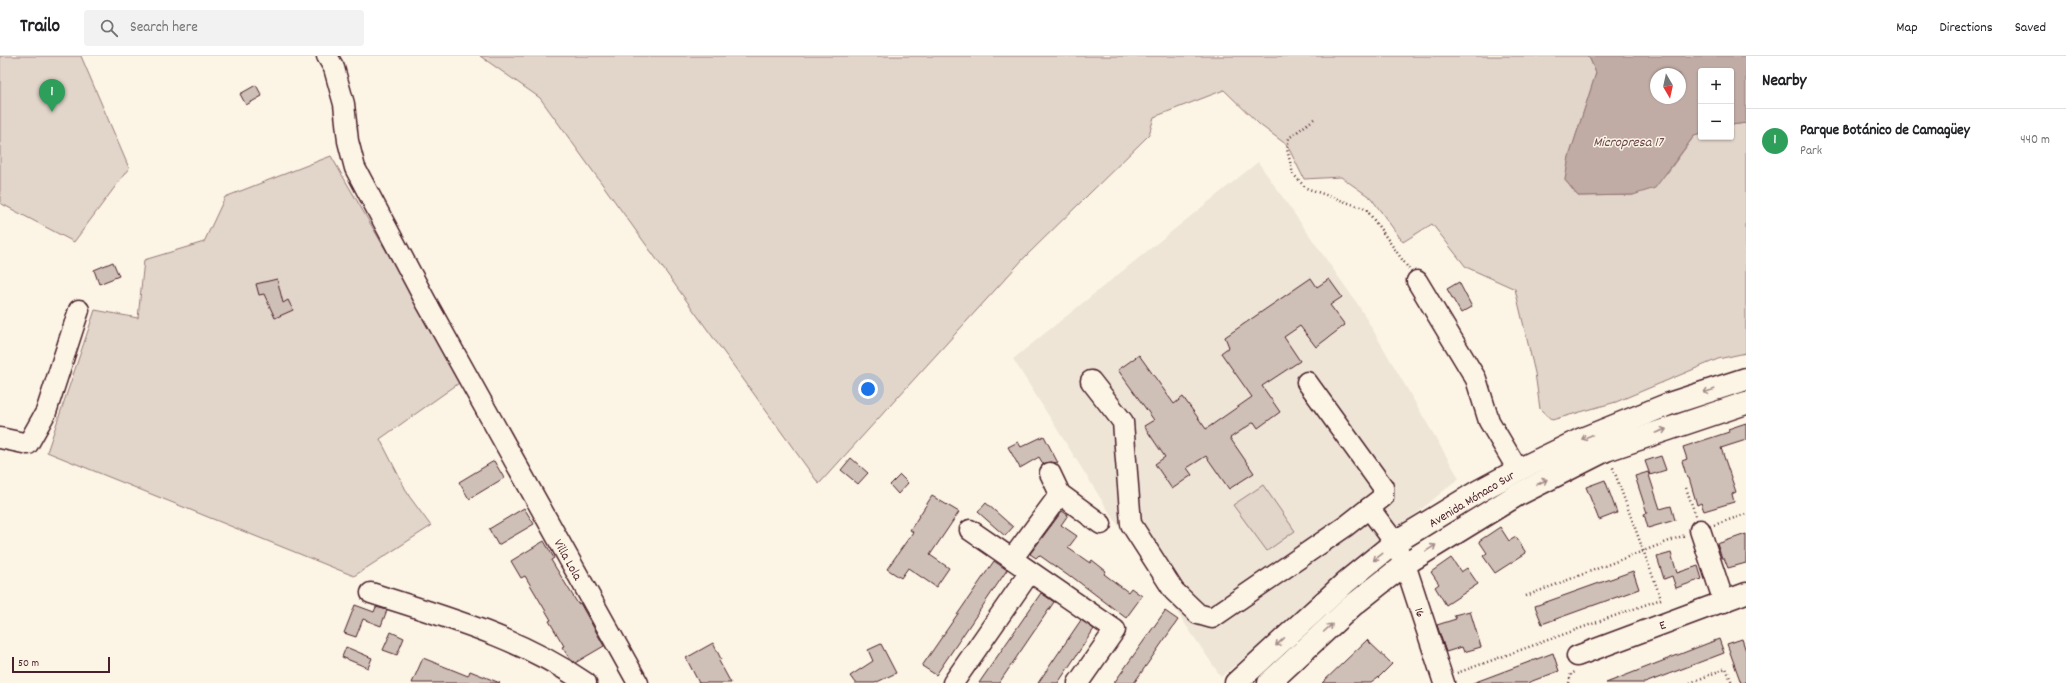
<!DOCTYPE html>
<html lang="en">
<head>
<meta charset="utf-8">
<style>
	:root { --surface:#fff; --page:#f2f2f2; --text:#202124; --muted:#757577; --line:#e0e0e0; --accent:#db2777 }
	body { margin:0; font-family:Dekko,sans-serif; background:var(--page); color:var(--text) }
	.controls { position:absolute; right:12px; top:12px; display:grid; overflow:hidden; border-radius:4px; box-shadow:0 1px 3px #0004 }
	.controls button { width:36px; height:36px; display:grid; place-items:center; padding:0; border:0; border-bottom:1px solid var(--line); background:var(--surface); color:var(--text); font:20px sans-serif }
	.compass { position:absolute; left:1650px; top:12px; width:36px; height:36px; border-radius:50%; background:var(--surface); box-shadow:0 1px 3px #0004; rotate:171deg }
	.scale { position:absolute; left:12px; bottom:10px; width:98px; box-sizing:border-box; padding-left:4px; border:2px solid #4a1f2b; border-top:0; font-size:11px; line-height:14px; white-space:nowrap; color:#4a1f2b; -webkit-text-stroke:3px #fcf5e5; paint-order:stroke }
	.you { position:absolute; left:868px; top:333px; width:14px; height:14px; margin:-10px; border:3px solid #fff; border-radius:50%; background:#1a73e8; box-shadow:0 0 0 6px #1a73e833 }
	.badge { display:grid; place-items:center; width:26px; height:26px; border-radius:50%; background:var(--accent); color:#fff; font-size:13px; font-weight:700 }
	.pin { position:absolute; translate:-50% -33px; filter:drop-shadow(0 1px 2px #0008) }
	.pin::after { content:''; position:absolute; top:21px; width:14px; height:12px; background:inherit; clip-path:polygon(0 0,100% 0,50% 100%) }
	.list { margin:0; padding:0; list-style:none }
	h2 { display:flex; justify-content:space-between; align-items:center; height:52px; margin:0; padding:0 16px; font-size:17px }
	h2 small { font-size:13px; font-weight:400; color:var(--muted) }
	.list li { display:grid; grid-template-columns:26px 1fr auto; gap:12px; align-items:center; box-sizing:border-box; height:64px; padding:0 16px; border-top:1px solid var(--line) }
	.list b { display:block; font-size:15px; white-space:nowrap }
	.list p { margin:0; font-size:13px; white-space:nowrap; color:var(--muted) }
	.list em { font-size:13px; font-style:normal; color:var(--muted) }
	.icon { flex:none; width:22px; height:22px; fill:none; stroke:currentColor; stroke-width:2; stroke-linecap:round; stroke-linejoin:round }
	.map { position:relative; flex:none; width:1746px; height:627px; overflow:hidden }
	header { display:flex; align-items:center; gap:24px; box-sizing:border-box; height:56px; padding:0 20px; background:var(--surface); border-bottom:1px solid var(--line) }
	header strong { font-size:19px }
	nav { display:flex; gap:22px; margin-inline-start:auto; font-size:14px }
	.search { width:280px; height:36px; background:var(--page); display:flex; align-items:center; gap:10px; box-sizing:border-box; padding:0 14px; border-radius:4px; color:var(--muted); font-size:15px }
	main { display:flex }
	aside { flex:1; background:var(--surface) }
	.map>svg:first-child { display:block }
	.built { fill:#eee5d7 }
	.green { fill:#e2d5ca; stroke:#967a7a }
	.water { fill:#c0aca5; stroke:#917474; fill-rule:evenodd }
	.building { fill:#cfc0b7; stroke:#4a1f2b }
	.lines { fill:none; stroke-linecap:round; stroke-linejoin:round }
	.minor-casing { stroke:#4a1f2b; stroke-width:23 }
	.major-casing { stroke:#4a1f2b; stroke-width:25 }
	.path { stroke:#4a1f2b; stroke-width:2.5; stroke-dasharray:1 3; stroke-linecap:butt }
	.minor { stroke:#fcf5e5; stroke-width:20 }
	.major { stroke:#fcf5e5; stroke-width:22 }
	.oneway { stroke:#a38a88 }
	.labels { text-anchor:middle; stroke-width:3; stroke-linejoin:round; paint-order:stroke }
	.street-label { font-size:13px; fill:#4a1f2b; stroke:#fcf5e5 }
	.water-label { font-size:14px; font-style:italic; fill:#6d4950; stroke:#fcf5e5 }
</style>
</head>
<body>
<header>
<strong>Trailo</strong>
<div class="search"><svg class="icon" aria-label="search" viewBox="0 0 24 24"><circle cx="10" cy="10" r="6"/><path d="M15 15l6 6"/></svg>Search here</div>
<nav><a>Map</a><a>Directions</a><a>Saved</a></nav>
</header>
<main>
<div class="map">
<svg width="1746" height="627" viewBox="0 0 1746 627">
	<rect width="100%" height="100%" fill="#fcf5e5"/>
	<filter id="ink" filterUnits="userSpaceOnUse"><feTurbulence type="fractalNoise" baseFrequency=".025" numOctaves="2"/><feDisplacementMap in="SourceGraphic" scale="8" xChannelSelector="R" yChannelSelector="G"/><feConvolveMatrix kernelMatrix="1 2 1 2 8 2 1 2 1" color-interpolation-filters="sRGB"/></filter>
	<g filter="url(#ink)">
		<!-- built -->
		<polygon class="built" points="1258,106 1359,250 1459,422 1221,621 1106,451 1013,303"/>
		<!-- green -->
		<g class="green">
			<polygon points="0,0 81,0 129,112 74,186 0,147"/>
			<polygon points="480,0 1587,0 1590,3 1596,17 1569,101 1565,124 1578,140 1633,139 1668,116 1694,80 1701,78 1701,81 1731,81 1731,69 1746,67 1746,297 1718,303 1616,346 1552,364 1540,353 1535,317 1515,233 1466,211 1432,168 1403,186 1371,142 1341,121 1304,123 1287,89 1260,69 1224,34 1154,61 1149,79 1025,201 819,428 540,42"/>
			<polygon points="331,100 462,325 380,383 409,440 431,470 354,520 47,396 95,254 138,262 144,204 204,186 225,141"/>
			<polygon points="1263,429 1295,475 1267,495 1233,449"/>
		</g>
		<!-- water -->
		<path class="water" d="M 1587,0 L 1746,0 L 1746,67 L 1731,69 L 1731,15 L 1701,15 L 1701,78 L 1694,80 L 1655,132 L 1633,139 L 1578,140 L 1565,124 L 1569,101 L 1596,17 L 1590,3 ZM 1656,18 L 1680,18 L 1680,42 L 1656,42 Z"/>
		<!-- building -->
		<g class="building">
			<polygon points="256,29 262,40 246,49 240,38"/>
			<polygon points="113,206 119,220 99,228 94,214"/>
			<polygon points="1311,222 1317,231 1329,223 1342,241 1330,249 1345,269 1316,291 1300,270 1284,281 1300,305 1262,330 1280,356 1258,372 1254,366 1230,382 1254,417 1229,433 1206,400 1187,412 1192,419 1172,433 1155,408 1165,401 1144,370 1154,364 1118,314 1139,299 1174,348 1183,341 1206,373 1252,341 1221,297 1229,291 1225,281"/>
			<polygon points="277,223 283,247 288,244 293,254 275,262 264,238 259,239 256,228"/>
			<polygon points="1459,226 1472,251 1461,257 1447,233"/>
			<polygon points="1746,367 1746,384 1721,392 1736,436 1732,438 1734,446 1704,455 1701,447 1697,449 1689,422 1687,422 1682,405 1687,403 1683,391 1729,376 1728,373"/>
			<polygon points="1044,380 1058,407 1051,406 1043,408 1039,401 1020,412 1008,391 1018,386 1021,391"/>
			<polygon points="1661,400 1666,414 1650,419 1645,405"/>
			<polygon points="851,402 868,417 858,428 841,414"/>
			<polygon points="494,405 504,422 469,443 459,426"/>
			<polygon points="1648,416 1660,453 1671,450 1675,464 1648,472 1644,458 1647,457 1635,420"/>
			<polygon points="900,419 908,427 898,438 890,429"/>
			<polygon points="1605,424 1617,457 1599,464 1586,431"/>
			<polygon points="932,440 959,456 930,499 949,512 936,531 908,512 901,522 887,513 913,476 910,474"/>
			<polygon points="986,447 1013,471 1005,480 978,456"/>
			<polygon points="524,452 534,468 498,489 489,473"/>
			<polygon points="1062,455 1068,459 1061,469 1077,480 1068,492 1090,507 1092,504 1106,515 1104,518 1128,536 1131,532 1142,540 1126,562 1071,520 1070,521 1039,499 1036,502 1030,498"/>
			<polygon points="1500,471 1509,485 1516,481 1526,497 1495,517 1483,500 1487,497 1479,485"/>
			<polygon points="1746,478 1746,507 1728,512 1724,502 1722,502 1717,488"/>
			<polygon points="544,485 554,502 551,504 578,548 580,547 604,590 575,607 570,603 562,591 564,590 549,565 551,564 525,520 521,522 511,505"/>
			<polygon points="1671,497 1677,517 1698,510 1702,523 1676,532 1672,520 1664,523 1657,501"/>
			<polygon points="1451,502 1461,516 1467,512 1478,528 1446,549 1435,531 1439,528 1431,516"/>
			<polygon points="994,505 1007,514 936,619 922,610"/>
			<polygon points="1633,515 1639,533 1542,568 1535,550"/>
			<polygon points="1041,537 1054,546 999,627 979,627"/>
			<polygon points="355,549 374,556 376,551 387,554 381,570 363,563 356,581 344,577"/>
			<polygon points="1165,555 1178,564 1134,627 1114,627"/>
			<polygon points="1470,555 1481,591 1464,596 1462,591 1446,596 1437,569 1456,563 1454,559"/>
			<polygon points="1081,564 1094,573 1058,627 1038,627"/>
			<polygon points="391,576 404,582 397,599 383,594"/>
			<polygon points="1719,583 1724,597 1645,627 1606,627"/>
			<polygon points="1742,583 1746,595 1746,627 1741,627 1727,588"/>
			<polygon points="1367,584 1392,608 1378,622 1371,627 1322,627"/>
			<polygon points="713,587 721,603 719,605 731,627 699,627 686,602"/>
			<polygon points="881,588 896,617 875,627 855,627 850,620 873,605 868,594"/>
			<polygon points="346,591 372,602 368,612 342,601"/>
			<polygon points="1553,597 1559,615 1527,627 1473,627"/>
			<polygon points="423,602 468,620 470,615 500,627 412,627"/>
		</g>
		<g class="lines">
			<defs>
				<g id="minor">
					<polyline points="327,0 334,12 344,48 348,85 355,112 425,244 638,627"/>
					<polyline points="1417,225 1476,323 1489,365 1518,414"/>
					<polyline points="1091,325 1123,366 1131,468 1174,535 1198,558 1212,562 1346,470 1383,441 1383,431 1307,326"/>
					<polyline points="0,382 28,388 46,356 79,254"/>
					<polyline points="1050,417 1060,438 1101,468"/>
					<polyline points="1369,452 1390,480 1405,508 1444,627"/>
					<polyline points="970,474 1115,574 1078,627"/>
					<polyline points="1700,474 1724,546"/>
					<polyline points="1012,503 1060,438"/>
					<path d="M 371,537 C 448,562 519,581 586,627"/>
					<polyline points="1577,600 1746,537"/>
					<polyline points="953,627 1030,516"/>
				</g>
				<g id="major">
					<polyline points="1236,627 1346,526 1394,487 1479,435 1518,414 1582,383 1669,348 1746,323"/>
					<polyline points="1269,627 1352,550 1405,508 1517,439 1606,394 1746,347"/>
				</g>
			</defs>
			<!-- minor casing -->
			<use href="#minor" class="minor-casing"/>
			<!-- major casing -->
			<use href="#major" class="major-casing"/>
			<!-- path -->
			<g class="path">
				<polyline points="1314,63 1289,82 1287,93 1293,118 1306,132 1366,153 1409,213"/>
				<polyline points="1686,432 1696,460"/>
				<polyline points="1714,469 1746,458"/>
				<polyline points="1526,540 1685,479"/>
				<polyline points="1457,617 1661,543 1612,409"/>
				<polyline points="1569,627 1571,618 1575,616"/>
				<polyline points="1690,627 1726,612 1732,627"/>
			</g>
			<!-- minor -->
			<use href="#minor" class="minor"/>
			<!-- major -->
			<use href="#major" class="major"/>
		</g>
		<!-- one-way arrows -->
		<defs><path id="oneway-shaft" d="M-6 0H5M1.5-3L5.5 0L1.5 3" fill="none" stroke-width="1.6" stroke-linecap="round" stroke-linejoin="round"/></defs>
		<g class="oneway">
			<use href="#oneway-shaft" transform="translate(1709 335) rotate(162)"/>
			<use href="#oneway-shaft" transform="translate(1661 375) rotate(-19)"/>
			<use href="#oneway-shaft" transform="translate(1587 381) rotate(158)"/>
			<use href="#oneway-shaft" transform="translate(1542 426) rotate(-27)"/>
			<use href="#oneway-shaft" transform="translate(1431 492) rotate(-32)"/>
			<use href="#oneway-shaft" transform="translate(1378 501) rotate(142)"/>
			<use href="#oneway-shaft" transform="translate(1328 572) rotate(-42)"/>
			<use href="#oneway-shaft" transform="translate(1280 586) rotate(137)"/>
		</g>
	</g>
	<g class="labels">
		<!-- street labels -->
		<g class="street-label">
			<text transform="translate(1471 442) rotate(-31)" y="5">Avenida Mónaco Sur</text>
			<text transform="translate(569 503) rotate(61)" y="5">Villa Lola</text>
			<text transform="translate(1421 556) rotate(72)" y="5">16</text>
			<text transform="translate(1662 568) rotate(-20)" y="5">E</text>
		</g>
		<!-- water labels -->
		<g class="water-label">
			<text x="1628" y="90">Micropresa 17</text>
		</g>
	</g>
</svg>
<div class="controls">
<button>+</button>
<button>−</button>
</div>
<svg class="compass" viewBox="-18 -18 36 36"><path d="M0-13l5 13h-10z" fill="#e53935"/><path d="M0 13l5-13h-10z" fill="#757577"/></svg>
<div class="scale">50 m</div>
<div class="you"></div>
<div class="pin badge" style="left:52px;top:56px;background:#2e9e5b">1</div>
</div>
<aside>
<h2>Nearby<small></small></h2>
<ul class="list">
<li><span class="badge" style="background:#2e9e5b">1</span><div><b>Parque Botánico de Camagüey</b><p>Park</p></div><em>440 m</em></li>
</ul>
</aside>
</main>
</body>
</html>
